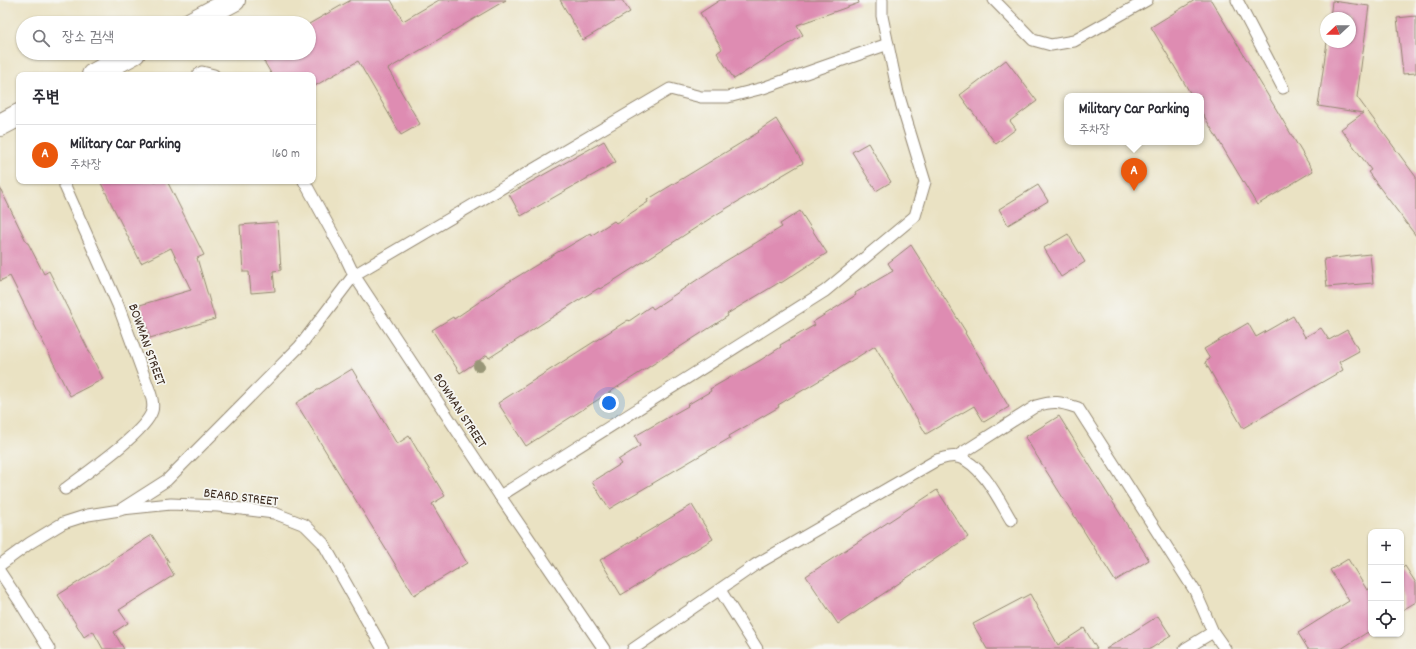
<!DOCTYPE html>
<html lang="ko">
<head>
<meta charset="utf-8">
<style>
	:root { --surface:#fff; --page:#f2f2f3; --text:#2b2b33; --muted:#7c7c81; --line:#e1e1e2; --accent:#ea580c }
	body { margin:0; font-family:Dekko,"Poor Story",sans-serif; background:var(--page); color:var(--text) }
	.controls { position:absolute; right:12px; bottom:12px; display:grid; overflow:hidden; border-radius:8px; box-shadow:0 1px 3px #0004 }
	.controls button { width:36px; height:36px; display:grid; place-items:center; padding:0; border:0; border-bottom:1px solid var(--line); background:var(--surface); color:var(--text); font:20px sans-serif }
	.compass { position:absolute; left:1320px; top:12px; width:36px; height:36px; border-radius:50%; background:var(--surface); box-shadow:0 1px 3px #0004; rotate:248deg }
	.you { position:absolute; left:609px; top:403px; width:14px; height:14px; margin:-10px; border:3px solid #fff; border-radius:50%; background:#1a73e8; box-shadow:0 0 0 6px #1a73e833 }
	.badge { display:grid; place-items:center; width:26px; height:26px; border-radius:50%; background:var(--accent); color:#fff; font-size:13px; font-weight:700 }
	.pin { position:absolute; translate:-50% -33px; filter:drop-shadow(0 1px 2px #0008) }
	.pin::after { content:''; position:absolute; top:21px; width:14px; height:12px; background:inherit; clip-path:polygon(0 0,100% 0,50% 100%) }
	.popup { position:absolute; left:1064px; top:93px; width:140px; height:52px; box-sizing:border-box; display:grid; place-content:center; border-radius:8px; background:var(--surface); filter:drop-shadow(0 1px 3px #0005); font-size:13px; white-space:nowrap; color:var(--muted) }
	.popup b { font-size:15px; color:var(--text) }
	.popup::after { content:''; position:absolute; left:50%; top:100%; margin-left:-8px; border:8px solid transparent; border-top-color:var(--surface) }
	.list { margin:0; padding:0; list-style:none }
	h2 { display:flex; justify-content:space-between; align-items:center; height:52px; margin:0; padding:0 16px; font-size:17px }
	h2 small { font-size:13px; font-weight:400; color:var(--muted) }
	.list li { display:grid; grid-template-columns:26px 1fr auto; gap:12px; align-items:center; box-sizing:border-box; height:60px; padding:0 16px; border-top:1px solid var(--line) }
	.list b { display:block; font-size:15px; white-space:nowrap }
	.list p { margin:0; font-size:13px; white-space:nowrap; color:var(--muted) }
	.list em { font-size:13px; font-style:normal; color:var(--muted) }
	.icon { flex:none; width:22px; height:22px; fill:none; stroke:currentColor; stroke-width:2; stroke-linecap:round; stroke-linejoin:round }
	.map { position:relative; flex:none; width:1416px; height:649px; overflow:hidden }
	.search { position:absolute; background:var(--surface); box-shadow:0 1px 3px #0004; left:16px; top:16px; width:300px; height:44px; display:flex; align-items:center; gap:10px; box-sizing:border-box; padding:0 14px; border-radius:22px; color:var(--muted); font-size:15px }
	.panel { position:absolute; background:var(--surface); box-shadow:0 1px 3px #0004; left:16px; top:72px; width:300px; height:112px; border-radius:8px }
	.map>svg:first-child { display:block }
	.building { fill:#de8cb2 }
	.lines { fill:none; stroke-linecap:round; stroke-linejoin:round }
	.lane-casing { stroke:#928670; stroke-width:13 }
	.street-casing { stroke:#928670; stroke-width:24 }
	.lane { stroke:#fff; stroke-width:11 }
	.street { stroke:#fff; stroke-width:22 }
	.tree { fill:#989677 }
	.labels { text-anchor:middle; stroke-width:3.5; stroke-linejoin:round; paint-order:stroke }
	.street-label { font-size:14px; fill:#3b2a1e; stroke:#f6f6f2 }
</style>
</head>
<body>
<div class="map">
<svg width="1416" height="649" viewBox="0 0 1416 649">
	<rect width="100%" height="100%" fill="#f6f6f2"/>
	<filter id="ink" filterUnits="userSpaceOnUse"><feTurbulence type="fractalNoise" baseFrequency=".025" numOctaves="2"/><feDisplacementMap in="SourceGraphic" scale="8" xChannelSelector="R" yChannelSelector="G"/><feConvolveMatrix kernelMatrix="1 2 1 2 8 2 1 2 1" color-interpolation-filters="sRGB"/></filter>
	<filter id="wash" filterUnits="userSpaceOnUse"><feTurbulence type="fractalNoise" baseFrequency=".012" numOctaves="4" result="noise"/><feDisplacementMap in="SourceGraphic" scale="16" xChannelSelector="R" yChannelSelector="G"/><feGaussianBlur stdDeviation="0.9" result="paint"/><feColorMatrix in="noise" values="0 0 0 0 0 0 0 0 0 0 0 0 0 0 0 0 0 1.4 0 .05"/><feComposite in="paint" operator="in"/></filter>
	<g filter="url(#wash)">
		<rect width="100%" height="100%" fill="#eae2c3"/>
		<g id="blocks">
			<!-- building -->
			<g class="building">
				<polygon points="351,0 391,0 403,21 439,0 506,0 388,69 420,124 401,135 358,61 313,87 313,75 272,75 259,53 309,53 309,24"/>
				<polygon points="560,0 622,0 630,12 583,40"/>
				<polygon points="720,0 858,0 859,3 797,25 803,35 734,79 717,53 722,49 700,13"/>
				<polygon points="1195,0 1211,0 1313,171 1257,205 1201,111 1201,96 1192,96 1151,27"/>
				<polygon points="1332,1 1369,6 1357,97 1416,177 1416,236 1368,172 1371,170 1341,129 1363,113 1318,106 1327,42 1350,42 1350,18 1330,18"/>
				<polygon points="1416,16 1416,73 1403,74 1397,18"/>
				<polygon points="1006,60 1037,101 1010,121 1016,129 996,144 960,95"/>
				<polygon points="776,119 803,163 717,214 618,278 600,289 599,288 571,305 489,358 487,355 460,373 432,330 453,317 454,319 507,283 561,250 561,251 591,233 592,235 614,221 616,223 648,202 647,200 759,132 758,131"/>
				<polygon points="604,141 616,162 521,216 509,194"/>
				<polygon points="868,143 891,182 876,191 852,152"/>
				<polygon points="100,181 167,181 204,255 197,258 215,319 150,338 140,305 191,290 171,248 141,263"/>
				<polygon points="1038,185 1048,201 1008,225 999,209"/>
				<polygon points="0,188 27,243 28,243 44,274 49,271 103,379 70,396 10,276 0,281"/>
				<polygon points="800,211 827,253 781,283 780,282 727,314 728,316 526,446 498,403 628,320 629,321 651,306 653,309 724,262 782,227 780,224"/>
				<polygon points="278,222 281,270 273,271 275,291 251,293 249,272 243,272 240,225"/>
				<polygon points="1068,234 1085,262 1061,277 1044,248"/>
				<polygon points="911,245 966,332 965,333 1009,407 984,422 974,406 926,434 875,346 832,373 778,405 779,407 729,436 730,438 609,509 592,482 621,464 618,460 640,446 635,436 688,406 687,405 711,391 710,389 759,361 781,347 780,345 815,325 813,322 856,295 855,293 893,271 888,263"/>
				<polygon points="1370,254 1373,283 1327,287 1324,259"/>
				<polygon points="1293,316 1305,337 1321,328 1329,340 1347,330 1359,351 1339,362 1343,370 1243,428 1205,362 1210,359 1204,349 1248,323 1256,337"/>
				<polygon points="352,369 397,444 409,436 445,496 432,504 467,563 414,595 296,403"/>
				<polygon points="1059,416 1149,560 1115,581 1025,437"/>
				<polygon points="937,490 968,537 838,624 806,576"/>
				<polygon points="692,505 713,539 621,595 600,560"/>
				<polygon points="152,535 169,562 167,563 174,575 119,610 128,623 114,632 124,649 103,649 93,631 84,637 58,595"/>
				<polygon points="1348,559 1367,590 1371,588 1371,630 1341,649 1308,649 1298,633 1349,601 1330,570"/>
				<polygon points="1405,566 1416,583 1416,602 1401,611 1401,569"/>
				<polygon points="1030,594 1058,645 1084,628 1097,649 987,649 973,624"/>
				<polygon points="1158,616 1171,636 1150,649 1106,649"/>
			</g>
		</g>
	</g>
	<g filter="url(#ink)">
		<use href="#blocks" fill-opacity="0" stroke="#928670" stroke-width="1"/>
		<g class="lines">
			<defs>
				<g id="lane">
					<polyline points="994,0 1033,40 1051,45 1074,41 1147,0"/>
					<polyline points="1237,0 1283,88"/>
					<polyline points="198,75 202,72 214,75"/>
					<polyline points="304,181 344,254 354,275 500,496 604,649"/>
					<path d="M 956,457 L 1036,406 C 1055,400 1060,402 1078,408 L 1195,591 L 1213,632 L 1225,649"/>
					<path d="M 65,489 C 85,474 146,432 152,411 C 154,405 152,398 150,392 L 118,305 L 65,186 L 66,181"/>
					<polyline points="500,496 825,291 915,216 925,182 898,93 882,16 882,0"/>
					<polyline points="122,509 171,504 218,506 274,513 305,525 323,543 383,649"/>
					<polyline points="0,565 30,543 63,523 88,515 120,510 167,480 300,346 354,275 670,89 701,97 728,97 763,88 888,44"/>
					<polyline points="0,572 20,602 49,649"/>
					<polyline points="720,590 757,649"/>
					<path d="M 633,649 L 755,565 L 937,460 C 944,458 951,455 958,457 C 982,464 999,500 1011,520"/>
					<polyline points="1185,649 1213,632"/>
				</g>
				<g id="street">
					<polyline points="191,23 234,0"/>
					<polyline points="93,75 134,53"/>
					<polyline points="0,125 19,115"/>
				</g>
			</defs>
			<!-- lane casing -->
			<use href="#lane" class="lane-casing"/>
			<!-- street casing -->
			<use href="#street" class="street-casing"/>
			<!-- lane -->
			<use href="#lane" class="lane"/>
			<!-- street -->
			<use href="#street" class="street"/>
		</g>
		<!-- trees -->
		<circle class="tree" cx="479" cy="366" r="6"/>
	</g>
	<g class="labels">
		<!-- street labels -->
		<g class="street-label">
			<text transform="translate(148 344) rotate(70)" y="5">BOWMAN STREET</text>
			<text transform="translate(461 410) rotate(57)" y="5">BOWMAN STREET</text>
			<text transform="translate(241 496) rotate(7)" y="5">BEARD STREET</text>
		</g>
	</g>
</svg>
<div class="controls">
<button>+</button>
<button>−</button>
<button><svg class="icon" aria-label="locate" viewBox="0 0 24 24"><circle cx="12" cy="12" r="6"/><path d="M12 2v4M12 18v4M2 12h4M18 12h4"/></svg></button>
</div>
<svg class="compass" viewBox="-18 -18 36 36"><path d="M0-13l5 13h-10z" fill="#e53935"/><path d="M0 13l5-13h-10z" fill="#7c7c81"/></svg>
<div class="you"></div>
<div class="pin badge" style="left:1134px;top:191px">A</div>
<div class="popup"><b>Military Car Parking</b>주차장</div>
<div class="search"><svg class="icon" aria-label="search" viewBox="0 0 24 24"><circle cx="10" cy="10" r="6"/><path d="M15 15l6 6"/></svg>장소 검색</div>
<section class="panel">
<h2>주변<small></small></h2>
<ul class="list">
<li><span class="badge">A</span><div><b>Military Car Parking</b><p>주차장</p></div><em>160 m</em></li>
</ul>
</section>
</div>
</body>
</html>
